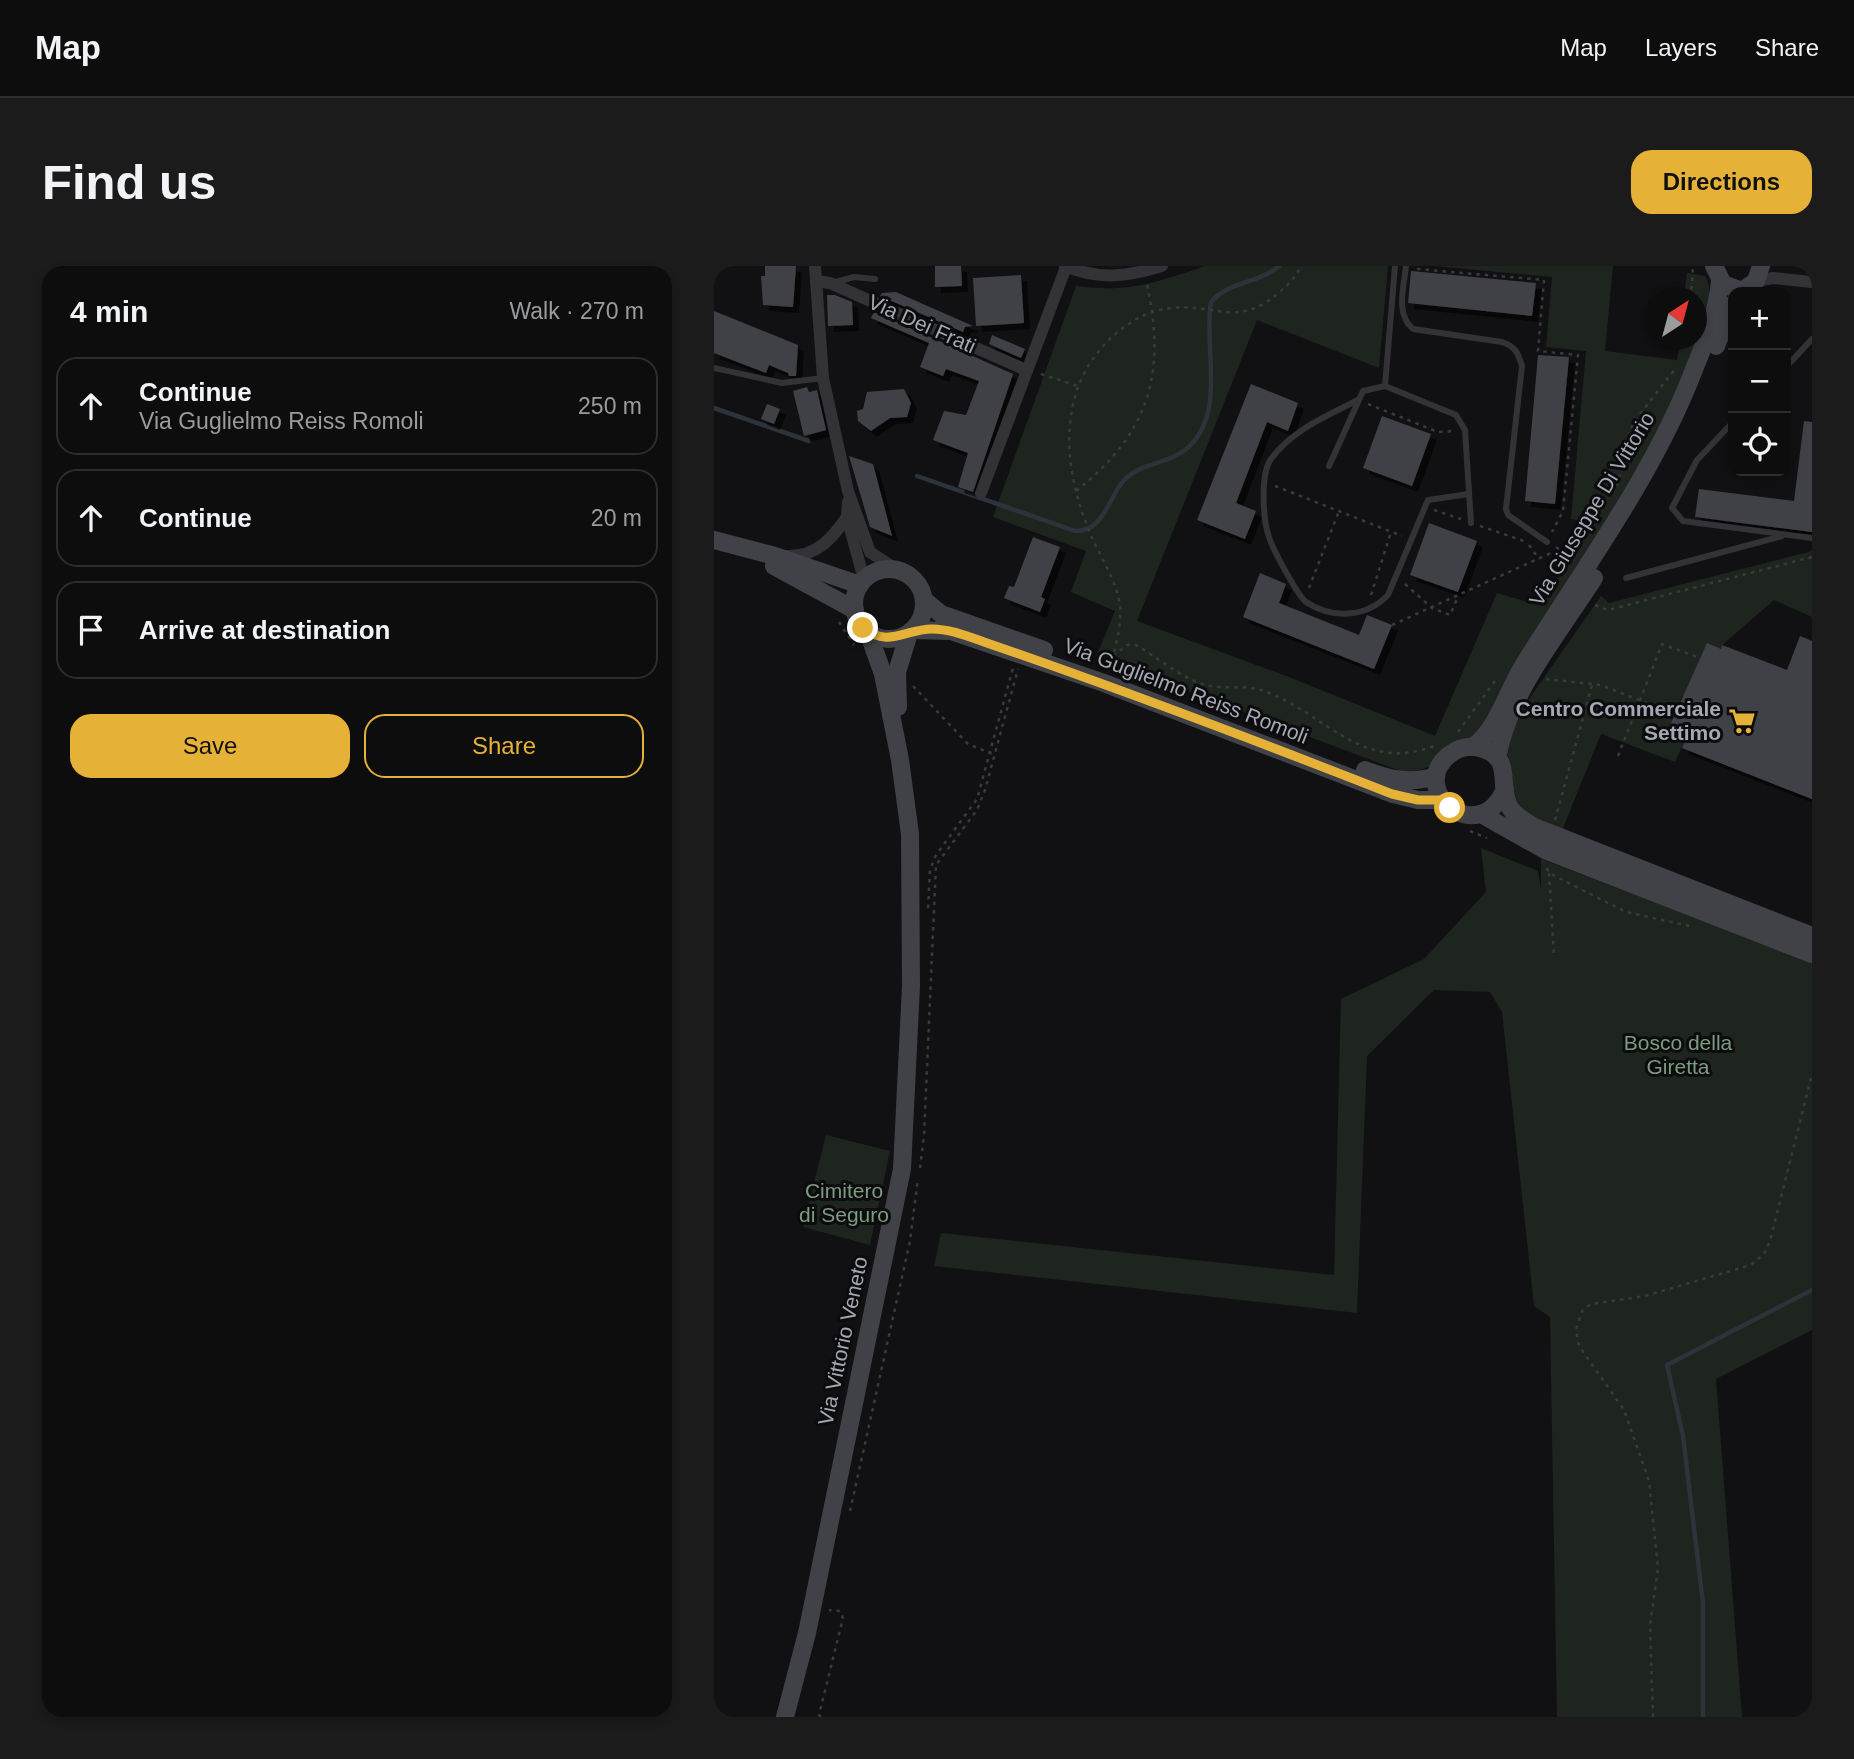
<!DOCTYPE html>
<html lang="en">
<head>
<meta charset="utf-8">
<style>
	:root { --surface:#0d0d0e; --page:#1b1b1c; --text:#f1f3f6; --muted:#9a9c9e; --line:#2d2d2e; --accent:#e5b137 }
	body { margin:0; font-family:Helvetica,sans-serif; background:var(--page); color:var(--text) }
	.controls { position:absolute; right:21px; top:21px; display:grid; overflow:hidden; border-radius:14px; box-shadow:0 4px 10px #0003 }
	.controls button { width:63px; height:63px; display:grid; place-items:center; padding:0; border:0; border-bottom:2px solid var(--line); background:var(--surface); color:var(--text); font:35px sans-serif }
	.compass { position:absolute; left:930px; top:21px; width:63px; height:63px; border-radius:50%; background:var(--surface); box-shadow:0 4px 10px #0003; rotate:36deg }
	.stop { position:absolute; width:21px; height:21px; margin:-16px; border:5px solid #e5b137; border-radius:50%; background:#fff }
	.stop.end { background:#e5b137; border-color:#fff; box-shadow:0 2px 7px #0008 }
	.list { margin:0; padding:0; list-style:none }
	h2 { display:flex; justify-content:space-between; align-items:center; height:91px; margin:0; padding:0 28px; font-size:30px }
	h2 small { font-size:23px; font-weight:400; color:var(--muted) }
	.list li { display:grid; grid-template-columns:46px 1fr auto; gap:21px; align-items:center; box-sizing:border-box; height:98px; margin:0 14px 14px; padding:0 14px; border:2px solid var(--line); border-radius:21px }
	.list b { display:block; font-size:26px; white-space:nowrap }
	.list p { margin:0; font-size:23px; white-space:nowrap; color:var(--muted) }
	.list em { font-size:23px; font-style:normal; color:var(--muted) }
	.actions { display:flex; gap:14px; padding:21px 28px }
	.actions a { flex:1; padding:16px 0; border:2px solid var(--accent); border-radius:21px; text-align:center; font-size:24px; color:var(--accent) }
	.actions .main { background:var(--accent); color:#111 }
	.icon { flex:none; width:38px; height:38px; fill:none; stroke:currentColor; stroke-width:2; stroke-linecap:round; stroke-linejoin:round }
	.map { position:relative; flex:none; width:1098px; height:1451px; overflow:hidden; border-radius:21px }
	header { display:flex; align-items:center; gap:42px; box-sizing:border-box; height:98px; padding:0 35px; background:var(--surface); border-bottom:2px solid var(--line) }
	header strong { font-size:33px }
	nav { display:flex; gap:38px; margin-inline-start:auto; font-size:24px }
	.intro { display:flex; align-items:center; justify-content:space-between; box-sizing:border-box; height:168px; padding:0 42px }
	h1 { margin:0; font-size:49px }
	.button { padding:18px 32px; border-radius:21px; background:var(--accent); color:#111; font-size:24px; font-weight:700 }
	main { display:flex; gap:42px; padding:0 42px }
	aside { flex:1; background:var(--surface); border-radius:21px; box-shadow:0 4px 10px #0003 }
	.map>svg:first-child { display:block }
	.green { fill:#1e251f }
	.lines { fill:none; stroke-linecap:round; stroke-linejoin:round }
	.stream { stroke:#2c333a; stroke-width:4.5 }
	.building { fill:#404146; filter:url(#shadow) }
	.path { stroke:#393a3e; stroke-width:2.5; stroke-dasharray:3.5 5; stroke-linecap:butt }
	.lane { stroke:#333337; stroke-width:6 }
	.street { stroke:#333337; stroke-width:12 }
	.secondary { stroke:#414247; stroke-width:18 }
	.route { stroke:#e5b137; stroke-width:9 }
	.labels { text-anchor:middle; stroke-width:6; stroke-linejoin:round; paint-order:stroke }
	.street-label { font-size:21px; fill:#a4a8b2; stroke:#0c0c0e }
	.poi-label { font-size:21px; font-weight:bold; fill:#a4a8b2; stroke:#0c0c0e; text-anchor:end }
	.park-label { font-size:21px; fill:#7c9c7f; stroke:#0c0c0e }
</style>
</head>
<body>
<header>
<strong>Map</strong>
<nav><a>Map</a><a>Layers</a><a>Share</a></nav>
</header>
<div class="intro"><h1>Find us</h1><a class="button">Directions</a></div>
<main>
<aside>
<h2>4 min<small>Walk · 270 m</small></h2>
<ul class="list">
<li><svg class="icon" aria-label="ahead" viewBox="0 0 24 24"><path d="M12 20V5M6 11l6-6 6 6"/></svg><div><b>Continue</b><p>Via Guglielmo Reiss Romoli</p></div><em>250 m</em></li>
<li><svg class="icon" aria-label="ahead" viewBox="0 0 24 24"><path d="M12 20V5M6 11l6-6 6 6"/></svg><div><b>Continue</b></div><em>20 m</em></li>
<li><svg class="icon" aria-label="arrive" viewBox="0 0 24 24"><path d="M6 21V4h12l-3 4 3 4H6"/></svg><div><b>Arrive at destination</b></div></li>
</ul>
<div class="actions"><a class="main">Save</a><a>Share</a></div>
</aside>
<div class="map">
<svg width="1098" height="1451" viewBox="0 0 1098 1451">
	<defs>
		<filter id="shadow"><feDropShadow dx="6" dy="6" stdDeviation="0" flood-color="#0009"/></filter>
	</defs>
	<rect width="100%" height="100%" fill="#111113"/>
	<!-- green -->
	<g class="green">
		<path d="M 491,0 L 674,0 L 665,102 L 543,54 L 423,355 L 575,411 L 721,470 L 783,327 L 828,340 L 875,256 L 857,253 L 872,85 L 832,81 L 838,11 L 721,0 L 899,0 L 891,85 L 963,94 L 966,74 L 982,74 L 982,32 L 970,31 L 973,7 L 991,10 C 1027,63 839,340 804,396 C 789,420 778,449 760,470 C 744,490 716,503 692,507 L 382,391 L 401,345 L 357,326 L 372,285 L 279,251 L 362,20 C 415,27 441,17 491,0 Z"/>
		<path d="M 1098,285 L 1098,351 L 1060,334 L 1008,379 L 985,438 L 968,431 L 956,462 L 973,469 L 961,496 L 887,468 L 847,567 L 801,540 C 796,520 800,502 791,482 L 813,436 L 887,330 L 895,337 Z"/>
		<polygon points="767,582 824,605 827,624 827,593 1098,696 1098,1064 1002,1113 1028,1451 843,1451 836,1051 820,1040 788,746 776,726 720,724 653,790 643,1047 220,1000 227,967 620,1009 627,733 710,693 772,626"/>
		<polygon points="112,869 176,885 156,979 89,961"/>
	</g>
	<g class="lines">
		<!-- stream -->
		<g class="stream">
			<polyline points="0,142 95,175"/>
			<path d="M 203,210 L 361,265 C 388,266 394,235 407,218 C 423,196 451,200 471,184 C 514,150 489,81 497,36 C 515,15 544,18 565,0"/>
			<polyline points="989,1451 989,1337 969,1170 953,1099 1098,1024"/>
		</g>
	</g>
	<!-- building -->
	<g class="building">
		<polygon points="51,0 82,0 79,41 49,39 47,10 51,10"/>
		<polygon points="221,0 247,0 248,20 221,21"/>
		<polygon points="697,5 822,17 818,50 694,37"/>
		<polygon points="307,9 310,57 262,60 259,12"/>
		<polygon points="182,26 209,38 259,60 251,61 249,66 166,30 168,27"/>
		<polygon points="113,29 121,29 138,36 139,59 114,60"/>
		<polygon points="0,45 84,79 82,110 75,110 74,107 55,99 52,107 0,87"/>
		<polygon points="160,46 299,108 259,226 244,221 254,187 219,174 230,145 252,149 265,115 232,103 229,110 206,101 215,77 157,52"/>
		<polygon points="278,69 311,83 307,92 275,78"/>
		<polygon points="824,89 855,91 841,238 811,235"/>
		<polygon points="537,118 584,137 574,165 553,156 522,237 542,245 531,273 483,254"/>
		<polygon points="93,121 95,126 103,124 112,164 90,170 79,125"/>
		<polygon points="190,123 197,137 193,151 176,152 157,165 144,155 143,145 149,143 153,126"/>
		<polygon points="53,138 66,143 60,158 47,153"/>
		<polygon points="668,150 717,168 698,220 649,202"/>
		<polygon points="1090,155 1098,156 1098,266 981,251 985,223 1080,235"/>
		<polygon points="135,190 159,198 178,270 156,261"/>
		<polygon points="715,257 763,275 744,326 696,309"/>
		<polygon points="319,271 346,281 327,331 331,333 326,346 290,332 295,320 300,321"/>
		<polygon points="546,307 572,318 565,337 645,369 653,349 678,359 660,403 529,351"/>
		<polygon points="1086,370 1098,375 1098,533 968,482 973,469 955,462 993,377 1007,383 1008,379 1073,404"/>
	</g>
	<g class="lines">
		<!-- path -->
		<g class="path">
			<polyline points="703,3 830,14 824,85 864,89 849,245 838,266"/>
			<polyline points="977,32 979,0"/>
			<polyline points="327,108 364,120"/>
			<polyline points="654,138 724,166 740,165"/>
			<polyline points="561,220 688,270"/>
			<polyline points="903,220 919,157 961,103"/>
			<path d="M 362,225 C 434,168 453,109 433,19"/>
			<polyline points="720,244 747,253"/>
			<polyline points="766,260 810,275"/>
			<polyline points="815,279 825,293"/>
			<polyline points="842,281 859,294"/>
			<polyline points="691,318 718,342 736,349 743,333"/>
			<polyline points="595,322 625,245"/>
			<polyline points="657,329 677,266"/>
			<polyline points="881,339 894,344 1098,291"/>
			<polyline points="125,356 140,379"/>
			<polyline points="678,359 837,287"/>
			<path d="M 399,390 L 413,379 L 422,379 C 445,392 466,412 492,419 C 511,424 532,418 550,425 C 612,447 647,508 720,480"/>
			<path d="M 395,402 C 401,385 408,358 406,339 C 403,317 389,295 380,276 C 358,228 346,172 364,121 C 378,83 416,46 457,42 C 500,37 523,62 563,28 C 573,20 581,12 587,0"/>
			<polyline points="832,413 887,419 961,448"/>
			<polyline points="199,420 254,478 281,489"/>
			<polyline points="744,466 781,415"/>
			<polyline points="904,490 948,378 983,391"/>
			<polyline points="841,554 878,419"/>
			<polyline points="756,565 773,572"/>
			<polyline points="833,602 835,607 912,646 980,661"/>
			<polyline points="835,607 840,691"/>
			<polyline points="214,642 216,604 222,589 263,533 299,402"/>
			<polyline points="206,902 210,869 222,599 263,544 271,524 304,403"/>
			<polyline points="136,1245 196,975 204,912"/>
			<polyline points="107,1451 105,1449 129,1352 126,1345 115,1344"/>
			<polyline points="939,1451 936,1359 944,1302 935,1215 910,1144 865,1080 862,1064 868,1045 877,1038 931,1030 1037,999 1050,988 1056,975 1098,808"/>
		</g>
		<!-- lane -->
		<g class="lane">
			<path d="M 692,0 C 690,21 681,48 699,63 L 788,76 C 801,80 804,87 808,100 L 792,243 L 794,249 L 833,276"/>
			<polyline points="118,17 140,11 161,13"/>
			<polyline points="1072,101 1098,73"/>
			<polyline points="0,102 68,117 109,112"/>
			<polyline points="671,120 681,0"/>
			<path d="M 644,134 C 613,150 578,164 557,193 C 546,208 549,254 555,271 C 558,282 584,330 592,336 C 618,353 652,352 674,329 L 714,234 L 755,228"/>
			<polyline points="1019,156 983,194 958,242 969,255 1098,272"/>
			<polyline points="615,200 649,125 671,120 742,149 751,164 757,257"/>
			<polyline points="912,312 1068,270"/>
		</g>
		<!-- street -->
		<g class="street">
			<polyline points="101,0 109,112 134,225 156,286 183,304"/>
			<path d="M 351,0 C 385,14 412,11 448,0"/>
			<polyline points="102,15 116,17 312,104"/>
			<polyline points="1042,15 1059,12 1098,16"/>
			<polyline points="267,227 352,1"/>
			<polyline points="134,236 133,251 150,314"/>
			<path d="M 73,290 C 102,291 118,273 133,251"/>
		</g>
		<!-- secondary -->
		<g class="secondary">
			<polyline points="1000,0 1009,18 1028,25 1042,15 1047,0"/>
			<polyline points="1002,80 1019,38"/>
			<polyline points="0,274 61,290 146,319"/>
			<polyline points="60,300 141,344"/>
			<circle cx="175" cy="338" r="35"/>
			<polyline points="210,334 227,348 330,384"/>
			<polyline points="200,364 237,365 390,417 679,528 704,534 728,534"/>
			<polyline points="184,441 183,406 195,367"/>
			<path d="M 759,481 C 784,462 793,426 809,400 C 869,303 940,209 981,101 C 993,72 1003,46 1006,15"/>
			<path d="M 783,492 C 795,426 845,367 880,312"/>
			<path d="M 651,504 C 676,514 697,518 722,510"/>
			<path d="M 791,523 C 765,584 692,524 735,489 C 744,482 755,479 766,482 C 801,491 783,519 795,540 C 800,550 811,555 820,561 L 1098,670"/>
			<polyline points="767,548 831,584 1098,688"/>
			<polyline points="71,1451 93,1367 188,903 197,720 196,568 186,494 169,408 154,366"/>
		</g>
	</g>
	<g class="lines">
		<!-- route -->
		<path class="route" d="M 149,362 C 175,382 191,363 218,363 C 236,363 253,370 270,376 C 407,423 543,475 678,528 L 704,534 L 728,534 L 736,542"/>
	</g>
	<!-- icons -->
	<defs>
		<symbol id="supermarket-bare" viewBox="-9 -9 18 18"><path d="M-6-5.5h2.5l.6 2H6L4.5 2H-2.5L-4.4-4H-6ZM-1.5 3.2a1.3 1.3 0 1 0 .1 0ZM3 3.2a1.3 1.3 0 1 0 .1 0Z" fill="#e5b137" stroke="#0c0c0e" stroke-width="2.5" paint-order="stroke"/></symbol>
	</defs>
	<g fill-rule="evenodd">
		<use href="#supermarket-bare" x="1009" y="436" width="38" height="38"/>
	</g>
	<g class="labels">
		<!-- street labels -->
		<g class="street-label">
			<text transform="translate(208 58) rotate(24)" y="7">Via Dei Frati</text>
			<text transform="translate(878 243) rotate(-59)" y="7">Via Giuseppe Di Vittorio</text>
			<text transform="translate(472 425) rotate(21)" y="7">Via Guglielmo Reiss Romoli</text>
			<text transform="translate(129 1075) rotate(-78)" y="7">Via Vittorio Veneto</text>
		</g>
		<!-- poi labels -->
		<g class="poi-label">
			<text x="1007" y="450">Centro Commerciale<tspan x="1007" dy="24">Settimo</tspan></text>
		</g>
		<!-- park labels -->
		<g class="park-label">
			<text x="964" y="784">Bosco della<tspan x="964" dy="24">Giretta</tspan></text>
			<text x="130" y="932">Cimitero<tspan x="130" dy="24">di Seguro</tspan></text>
		</g>
	</g>
</svg>
<div class="controls">
<button>+</button>
<button>−</button>
<button><svg class="icon" aria-label="locate" viewBox="0 0 24 24"><circle cx="12" cy="12" r="6"/><path d="M12 2v4M12 18v4M2 12h4M18 12h4"/></svg></button>
</div>
<svg class="compass" viewBox="-18 -18 36 36"><path d="M0-13l5 13h-10z" fill="#e53935"/><path d="M0 13l5-13h-10z" fill="#9a9c9e"/></svg>
<div class="stop" style="left:736px;top:542px"></div>
<div class="stop end" style="left:149px;top:362px"></div>
</div>
</main>
</body>
</html>
